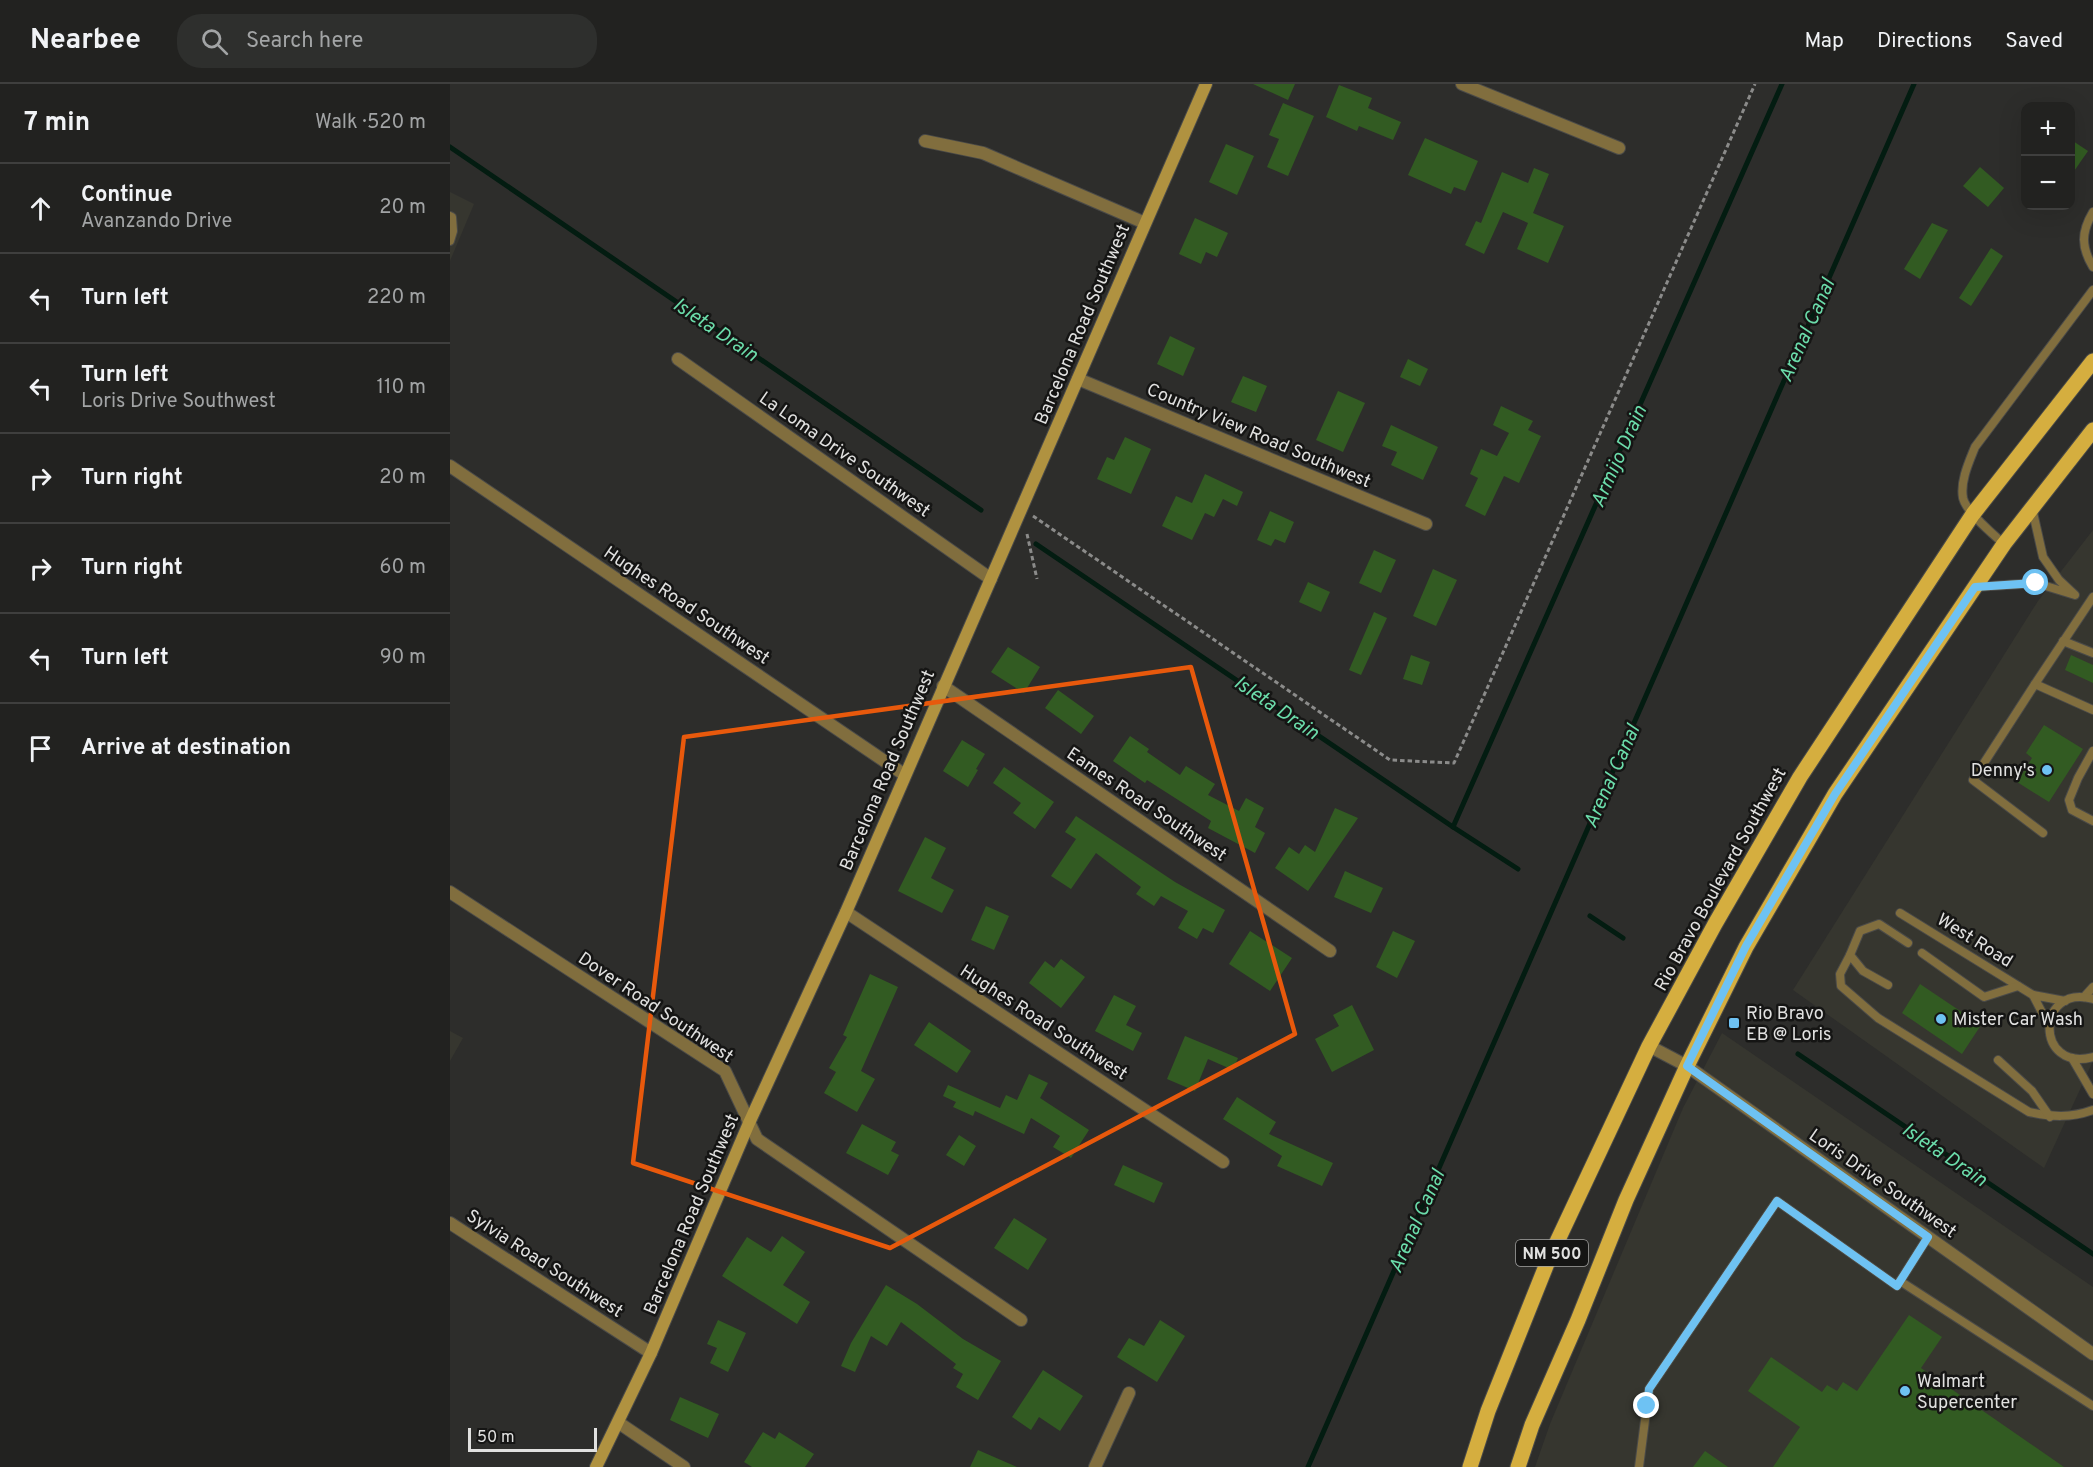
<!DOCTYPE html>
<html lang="en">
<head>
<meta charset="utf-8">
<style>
	:root { --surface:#222220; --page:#2e2f2d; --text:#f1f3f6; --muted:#a2a4a5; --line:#3f3f3e }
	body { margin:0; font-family:Overpass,sans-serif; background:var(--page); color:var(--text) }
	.controls { position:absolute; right:18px; top:18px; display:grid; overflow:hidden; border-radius:12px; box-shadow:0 6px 24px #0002 }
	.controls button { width:54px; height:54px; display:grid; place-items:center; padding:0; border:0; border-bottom:2px solid var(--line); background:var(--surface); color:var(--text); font:30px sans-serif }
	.scale { position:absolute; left:18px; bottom:15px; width:129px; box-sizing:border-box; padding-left:6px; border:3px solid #e1e1e0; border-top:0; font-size:16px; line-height:21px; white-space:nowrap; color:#e1e1e0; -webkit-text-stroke:4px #151514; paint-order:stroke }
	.stop { position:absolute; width:18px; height:18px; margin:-14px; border:4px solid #6ec2f3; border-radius:50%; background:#fff }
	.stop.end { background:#6ec2f3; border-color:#fff; box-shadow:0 2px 6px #0008 }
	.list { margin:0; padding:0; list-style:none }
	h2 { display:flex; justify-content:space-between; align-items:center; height:78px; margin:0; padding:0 24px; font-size:26px }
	h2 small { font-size:20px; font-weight:400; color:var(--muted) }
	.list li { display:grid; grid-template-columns:39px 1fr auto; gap:18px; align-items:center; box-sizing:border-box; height:90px; padding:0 24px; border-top:2px solid var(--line) }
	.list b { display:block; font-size:22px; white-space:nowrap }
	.list p { margin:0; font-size:20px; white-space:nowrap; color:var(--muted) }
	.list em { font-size:20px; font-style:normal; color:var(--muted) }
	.icon { flex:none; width:33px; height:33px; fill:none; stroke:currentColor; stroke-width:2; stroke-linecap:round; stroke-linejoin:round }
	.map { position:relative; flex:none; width:1643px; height:1383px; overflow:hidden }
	header { display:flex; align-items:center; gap:36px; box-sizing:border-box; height:84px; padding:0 30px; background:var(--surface); border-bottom:2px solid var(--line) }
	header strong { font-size:28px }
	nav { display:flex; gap:33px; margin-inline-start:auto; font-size:21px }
	.search { width:420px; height:54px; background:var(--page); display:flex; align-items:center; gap:15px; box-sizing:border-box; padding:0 21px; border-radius:24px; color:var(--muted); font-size:22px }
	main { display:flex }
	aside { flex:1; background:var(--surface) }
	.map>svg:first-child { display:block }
	.built { fill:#36362f }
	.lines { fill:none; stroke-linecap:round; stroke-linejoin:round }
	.stream { stroke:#031c11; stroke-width:5 }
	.building { fill:#325b22 }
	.lane-casing { stroke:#4a4a48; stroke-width:10 }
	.street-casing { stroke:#4a4a48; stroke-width:14 }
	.secondary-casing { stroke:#4a4a48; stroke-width:14 }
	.primary-casing { stroke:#4a4a48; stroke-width:17 }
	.path { stroke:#8b8b8a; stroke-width:3; stroke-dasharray:4.5 3; stroke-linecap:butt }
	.lane { stroke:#816e3e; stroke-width:8 }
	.street { stroke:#816e3e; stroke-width:12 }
	.secondary { stroke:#b09240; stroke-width:12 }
	.primary { stroke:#d5ae3f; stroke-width:15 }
	.route { stroke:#6ec2f3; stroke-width:8 }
	.marked { fill:none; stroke:#e8590c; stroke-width:4.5; stroke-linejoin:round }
	.poi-dot { fill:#6ec2f3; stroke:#151514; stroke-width:2 }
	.labels { text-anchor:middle; stroke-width:5; stroke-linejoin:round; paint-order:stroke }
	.shield { fill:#151514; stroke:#a4a4a3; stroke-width:1.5 }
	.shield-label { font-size:16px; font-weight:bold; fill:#e1e1e0 }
	.street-label { font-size:18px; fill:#e1e1e0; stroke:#151514 }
	.poi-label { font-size:18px; fill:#e1e1e0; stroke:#151514; text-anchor:start }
	.water-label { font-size:20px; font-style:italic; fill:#6bdcaa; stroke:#151514 }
</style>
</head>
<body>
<header>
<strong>Nearbee</strong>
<div class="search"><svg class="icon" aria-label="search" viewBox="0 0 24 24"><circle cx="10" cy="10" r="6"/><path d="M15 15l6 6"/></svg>Search here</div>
<nav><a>Map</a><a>Directions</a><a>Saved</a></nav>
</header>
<main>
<aside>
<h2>7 min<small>Walk · 520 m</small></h2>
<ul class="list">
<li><svg class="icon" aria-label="ahead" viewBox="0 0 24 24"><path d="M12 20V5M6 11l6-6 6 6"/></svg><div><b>Continue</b><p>Avanzando Drive</p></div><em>20 m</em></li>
<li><svg class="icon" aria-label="left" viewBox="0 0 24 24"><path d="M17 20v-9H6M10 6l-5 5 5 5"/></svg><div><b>Turn left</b></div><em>220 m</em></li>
<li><svg class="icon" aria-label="left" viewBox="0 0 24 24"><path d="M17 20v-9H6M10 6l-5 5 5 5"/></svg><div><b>Turn left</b><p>Loris Drive Southwest</p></div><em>110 m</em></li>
<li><svg class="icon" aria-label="right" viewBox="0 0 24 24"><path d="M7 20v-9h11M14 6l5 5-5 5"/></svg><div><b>Turn right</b></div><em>20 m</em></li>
<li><svg class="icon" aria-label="right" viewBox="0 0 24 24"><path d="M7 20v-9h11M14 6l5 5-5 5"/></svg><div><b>Turn right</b></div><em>60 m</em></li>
<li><svg class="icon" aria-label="left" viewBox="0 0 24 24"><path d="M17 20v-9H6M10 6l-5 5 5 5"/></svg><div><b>Turn left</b></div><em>90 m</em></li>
<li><svg class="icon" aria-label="arrive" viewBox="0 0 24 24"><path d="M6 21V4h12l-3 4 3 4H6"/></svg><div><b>Arrive at destination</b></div></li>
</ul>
</aside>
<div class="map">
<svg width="1643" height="1383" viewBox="0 0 1643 1383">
	<rect width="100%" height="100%" fill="#2d2d2b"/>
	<!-- built -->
	<g class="built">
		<polygon points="0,108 24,120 0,177"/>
		<polygon points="1643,446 1643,977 1594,1084 1343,906 1588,517"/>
		<polygon points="0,947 13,954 0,977"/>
		<polygon points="1272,949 1643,1203 1643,1383 1085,1383 1100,1340 1233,1024"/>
	</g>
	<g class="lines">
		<!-- stream -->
		<g class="stream">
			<polyline points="0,63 531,426"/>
			<polyline points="586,460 1003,743 1068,785"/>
			<polyline points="1003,743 1332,0"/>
			<polyline points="1140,832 1173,854"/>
			<polyline points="1348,970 1643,1170"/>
			<polyline points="858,1383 1464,0"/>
		</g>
	</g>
	<!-- building -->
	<g class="building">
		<polygon points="803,0 845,0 838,16"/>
		<polygon points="889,1 922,14 918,24 951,38 943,56 909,42 907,47 876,33"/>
		<polygon points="833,19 864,32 838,92 817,83 829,55 819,51"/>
		<polygon points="975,54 1028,77 1015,107 1004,103 1001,110 958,91"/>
		<polygon points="1620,55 1638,67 1620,93"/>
		<polygon points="776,60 804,72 787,111 759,98"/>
		<polygon points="1530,83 1554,104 1538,123 1513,102"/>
		<polygon points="1084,84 1099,90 1083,129 1114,142 1098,179 1067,165 1078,139 1053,128 1034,170 1015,161 1026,137 1031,139 1052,88 1078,99"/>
		<polygon points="745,134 778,149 767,173 756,168 751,180 729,170"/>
		<polygon points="1482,139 1498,146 1470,195 1454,185"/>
		<polygon points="1541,164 1553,172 1521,222 1509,214"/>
		<polygon points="720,252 745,264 733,292 707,280"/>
		<polygon points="958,275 978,285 970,302 950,293"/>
		<polygon points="793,292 817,302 806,328 781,318"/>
		<polygon points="888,307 915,319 893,368 866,356"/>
		<polygon points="1051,322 1083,337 1078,346 1091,352 1069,399 1054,392 1035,432 1015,422 1028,394 1020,390 1031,365 1047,372 1059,349 1043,341"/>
		<polygon points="941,341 988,363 973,396 941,381 947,368 932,362"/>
		<polygon points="675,353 701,365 681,410 647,395 657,373 664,376"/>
		<polygon points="755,390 793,408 787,422 773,415 764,433 755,429 742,456 712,442 726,412 742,419"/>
		<polygon points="820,427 844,438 835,459 825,455 821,462 807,456"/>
		<polygon points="924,466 946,476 931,509 909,499"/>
		<polygon points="983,485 1007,496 986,542 963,532"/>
		<polygon points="858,498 880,508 871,528 849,518"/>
		<polygon points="924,528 937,534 911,591 899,586"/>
		<polygon points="558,563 590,583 574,609 541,588"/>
		<polygon points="961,571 980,578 972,601 953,595"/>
		<polygon points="1621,571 1643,581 1643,599 1615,586"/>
		<polygon points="608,606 644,632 631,650 595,624"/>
		<polygon points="1594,641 1633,665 1599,718 1567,698 1582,674 1576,669"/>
		<polygon points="680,652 699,665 697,668 730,691 736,682 765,700 758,711 789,727 796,714 814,724 805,743 815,749 805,769 758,744 761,737 697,696 695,699 663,677"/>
		<polygon points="512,656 535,670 526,685 528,686 518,703 493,687"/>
		<polygon points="554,683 604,718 585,745 563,729 571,719 543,699"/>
		<polygon points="885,724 908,734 858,807 825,784 839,763 849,770 855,761 865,768"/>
		<polygon points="626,732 725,798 775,826 763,849 753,844 747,855 728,844 738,827 711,812 704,822 686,810 691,803 646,769 621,805 601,792 626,755 615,748"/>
		<polygon points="475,753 496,764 481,794 504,806 492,829 448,807"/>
		<polygon points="895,787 933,804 921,829 884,813"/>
		<polygon points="536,822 559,832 544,866 521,856"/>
		<polygon points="800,847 842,874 820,907 779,880"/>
		<polygon points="943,847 965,857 947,894 926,883"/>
		<polygon points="611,875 635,893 611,924 579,899 595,877 604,884"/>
		<polygon points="420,890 448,903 411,987 425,995 407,1028 374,1009 386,988 379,984 397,953 393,951"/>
		<polygon points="1470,900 1531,941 1512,970 1452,929"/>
		<polygon points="664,911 686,922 676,941 692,949 683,967 645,947"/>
		<polygon points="902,921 924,966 882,988 865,955 889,942 883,931"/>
		<polygon points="479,938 521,967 507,989 464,961"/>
		<polygon points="735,952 788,974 783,986 758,975 745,1007 717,995"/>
		<polygon points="579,990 598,999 590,1014 639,1046 621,1074 603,1063 610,1052 581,1034 574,1050 525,1027 523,1032 503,1023 506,1018 493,1012 498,1001 550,1024 556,1011 567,1016"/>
		<polygon points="787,1013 826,1038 819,1050 883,1079 872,1102 827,1082 832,1072 773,1035"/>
		<polygon points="412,1040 446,1058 441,1067 449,1071 438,1091 396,1069"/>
		<polygon points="509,1051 526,1062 514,1082 496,1071"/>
		<polygon points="673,1081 713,1099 704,1119 664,1101"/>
		<polygon points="564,1134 597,1155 578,1186 544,1164"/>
		<polygon points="332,1152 355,1168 333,1201 360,1218 347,1240 272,1192 297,1153 321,1168"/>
		<polygon points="436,1201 467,1220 513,1255 551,1277 528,1316 506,1303 513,1290 503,1284 506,1280 451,1238 437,1262 421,1252 405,1288 391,1282 401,1259"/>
		<polygon points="1459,1231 1492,1253 1471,1284 1614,1383 1323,1383 1350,1343 1298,1307 1321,1273 1372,1308 1377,1301 1387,1307 1393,1298 1407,1307"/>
		<polygon points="268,1236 296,1249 278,1288 260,1279 267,1264 257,1260"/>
		<polygon points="710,1236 735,1252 707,1298 667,1273 679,1254 694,1262"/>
		<polygon points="593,1286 633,1312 610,1347 589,1333 581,1346 562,1333"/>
		<polygon points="230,1313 269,1330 258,1354 220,1336"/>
		<polygon points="313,1348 325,1355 329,1348 364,1370 355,1383 302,1383 294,1378"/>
		<polygon points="528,1366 567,1383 520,1383"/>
		<polygon points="1255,1367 1278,1383 1243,1383"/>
	</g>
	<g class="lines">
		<defs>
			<g id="lane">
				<path d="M 1643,128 C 1631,148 1631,163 1643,183"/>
				<polyline points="0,132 2,133 3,147 0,157"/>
				<path d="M 1554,460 C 1543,450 1516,428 1513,414 C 1510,397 1519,378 1525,363 L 1643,206"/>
				<polyline points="1525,503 1586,499 1625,511 1609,496 1593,473 1582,424"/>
				<polyline points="1643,513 1585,600 1643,626"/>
				<polyline points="1613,557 1643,569"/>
				<polyline points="1585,600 1523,696 1593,749"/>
				<polyline points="1643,667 1628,694 1619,716 1622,726 1643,737"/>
				<polyline points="1450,829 1583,911"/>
				<polyline points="1472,869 1534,913 1568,902"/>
				<path d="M 1400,871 L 1390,890 L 1391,902 L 1428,934 L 1579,1028 C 1602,1033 1621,1034 1643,1026"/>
				<polyline points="1438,901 1413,887 1400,871 1410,847 1429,840 1458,859"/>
				<polyline points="1634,913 1643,903"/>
				<path d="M 1643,915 C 1585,899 1585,989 1643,973"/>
				<polyline points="1599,942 1583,911 1615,917"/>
				<polyline points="1622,974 1643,1010"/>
				<polyline points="1548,976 1582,1007 1600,1033"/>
				<polyline points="1450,1197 1643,1322"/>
				<polyline points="1189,1383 1199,1305 1327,1117 1447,1202 1478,1153"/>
			</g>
			<g id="street">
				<polyline points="1012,0 1169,64"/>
				<polyline points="475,57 533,69 695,139"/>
				<polyline points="228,275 541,495"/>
				<polyline points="628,295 976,440"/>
				<polyline points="0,382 455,691"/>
				<polyline points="493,602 880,867"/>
				<polyline points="0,808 275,987 307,1055 571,1236"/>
				<polyline points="396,828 773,1078"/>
				<polyline points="1199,962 1237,982 1643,1270"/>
				<polyline points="0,1139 201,1269"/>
				<polyline points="169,1339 234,1383"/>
				<polyline points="645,1383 679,1309"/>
			</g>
			<polyline id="secondary" points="146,1383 201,1269 299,1039 396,828 756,0"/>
			<g id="primary">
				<polyline points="1020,1383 1038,1327 1098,1177 1199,962 1265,840 1350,693 1523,430 1643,277"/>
				<polyline points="1068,1383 1082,1341 1128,1236 1176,1116 1237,982 1296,863 1385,710 1554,460 1643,346"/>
			</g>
		</defs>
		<!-- lane casing -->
		<use href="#lane" class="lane-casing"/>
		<!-- street casing -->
		<use href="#street" class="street-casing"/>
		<!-- secondary casing -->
		<use href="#secondary" class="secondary-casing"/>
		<!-- primary casing -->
		<use href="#primary" class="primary-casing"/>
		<!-- path -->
		<g class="path">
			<polyline points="583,432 940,676 1004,679 1305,0"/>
			<polyline points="577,450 587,495"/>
		</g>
		<!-- lane -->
		<use href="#lane" class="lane"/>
		<!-- street -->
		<use href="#street" class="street"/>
		<!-- secondary -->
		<use href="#secondary" class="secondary"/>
		<!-- primary -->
		<use href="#primary" class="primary"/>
	</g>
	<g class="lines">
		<!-- route -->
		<polyline class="route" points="1197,1322 1199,1305 1327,1117 1447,1202 1478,1153 1237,982 1296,862 1385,710 1525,503 1586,499"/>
	</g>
	<!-- marked area -->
	<path class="marked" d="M 741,583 L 845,950 L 440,1164 L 183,1079 L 234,653 Z"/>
	<!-- markers -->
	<g class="poi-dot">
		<circle cx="1597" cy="686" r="6"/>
		<circle cx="1491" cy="935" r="6"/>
		<rect x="1278" y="933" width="12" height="12" rx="3"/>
		<circle cx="1455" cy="1307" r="6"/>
	</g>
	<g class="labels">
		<!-- shield labels -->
		<rect class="shield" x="1066" y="1156" width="72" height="26" rx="4.5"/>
		<g class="shield-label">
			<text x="1102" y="1175">NM 500</text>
		</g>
		<!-- street labels -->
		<g class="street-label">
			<text transform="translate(632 240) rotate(-67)" y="6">Barcelona Road Southwest</text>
			<text transform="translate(809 351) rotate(23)" y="6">Country View Road Southwest</text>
			<text transform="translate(395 370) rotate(35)" y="6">La Loma Drive Southwest</text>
			<text transform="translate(237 521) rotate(34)" y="6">Hughes Road Southwest</text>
			<text transform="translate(437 686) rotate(-67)" y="6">Barcelona Road Southwest</text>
			<text transform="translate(697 720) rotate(34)" y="6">Eames Road Southwest</text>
			<text transform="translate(1270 795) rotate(-61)" y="6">Rio Bravo Boulevard Southwest</text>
			<text transform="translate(1525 856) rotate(32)" y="6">West Road</text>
			<text transform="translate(206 923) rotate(34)" y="6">Dover Road Southwest</text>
			<text transform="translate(594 938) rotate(33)" y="6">Hughes Road Southwest</text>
			<text transform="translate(1433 1099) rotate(35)" y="6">Loris Drive Southwest</text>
			<text transform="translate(241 1130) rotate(-67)" y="6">Barcelona Road Southwest</text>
			<text transform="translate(95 1179) rotate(33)" y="6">Sylvia Road Southwest</text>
		</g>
		<!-- poi labels -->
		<g class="poi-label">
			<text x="1585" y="692" text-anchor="end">Denny's</text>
			<text x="1296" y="935">Rio Bravo<tspan x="1296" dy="21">EB @ Loris</tspan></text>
			<text x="1503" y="941">Mister Car Wash</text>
			<text x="1467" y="1303">Walmart<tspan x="1467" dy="21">Supercenter</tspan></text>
		</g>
		<!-- water labels -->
		<g class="water-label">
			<text transform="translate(266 245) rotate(34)" y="7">Isleta Drain</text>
			<text transform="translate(1356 246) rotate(-66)" y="7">Arenal Canal</text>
			<text transform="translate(1168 372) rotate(-66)" y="7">Armijo Drain</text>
			<text transform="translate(827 623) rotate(34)" y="7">Isleta Drain</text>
			<text transform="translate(1161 692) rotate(-66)" y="7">Arenal Canal</text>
			<text transform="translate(1495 1070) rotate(34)" y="7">Isleta Drain</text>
			<text transform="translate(966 1137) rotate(-66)" y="7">Arenal Canal</text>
		</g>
	</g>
</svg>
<div class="controls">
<button>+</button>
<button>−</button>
</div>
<div class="scale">50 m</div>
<div class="stop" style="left:1586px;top:499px"></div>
<div class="stop end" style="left:1197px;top:1322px"></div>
</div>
</main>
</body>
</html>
